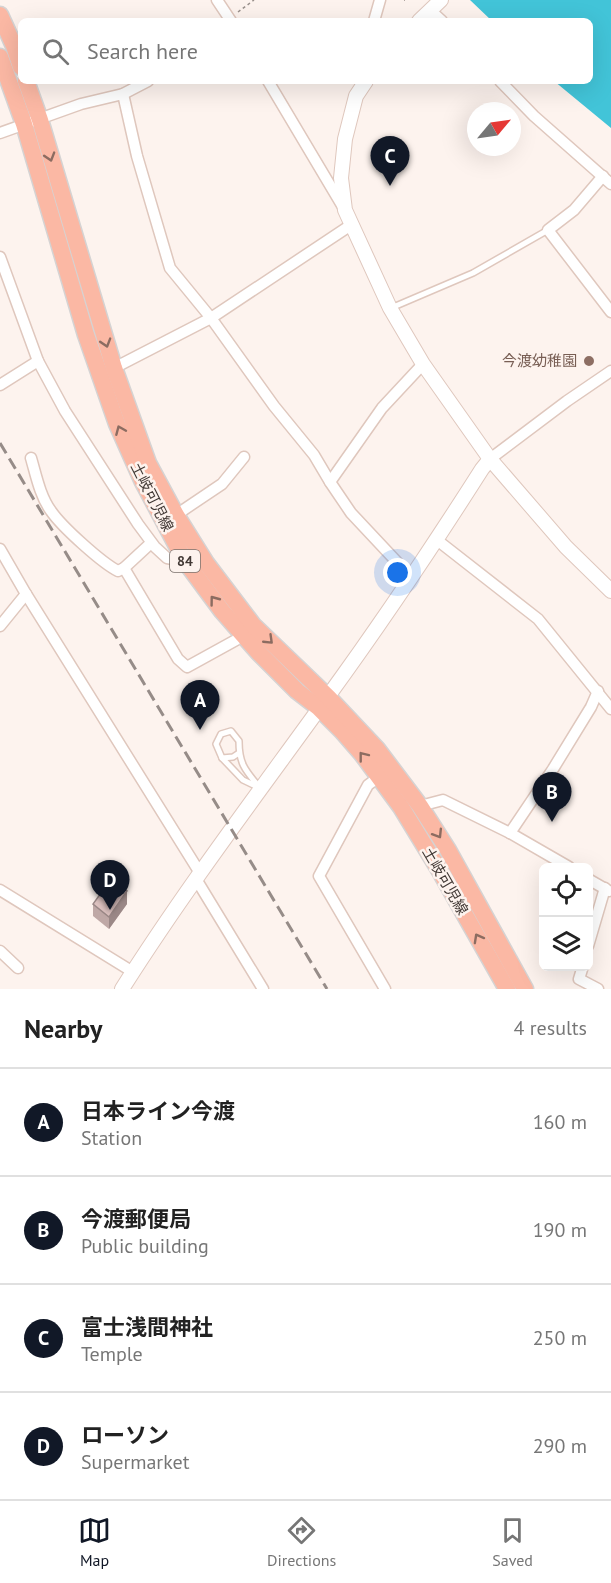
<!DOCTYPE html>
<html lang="en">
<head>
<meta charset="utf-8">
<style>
	:root { --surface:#fff; --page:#f6f6f6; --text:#222; --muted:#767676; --line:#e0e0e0; --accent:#111827 }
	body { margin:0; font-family:"PT Sans","Noto Sans JP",sans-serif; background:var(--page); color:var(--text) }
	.controls { position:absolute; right:18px; bottom:18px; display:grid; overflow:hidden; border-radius:9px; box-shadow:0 6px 24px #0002 }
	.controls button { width:54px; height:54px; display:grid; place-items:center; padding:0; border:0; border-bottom:2px solid var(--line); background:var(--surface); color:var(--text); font:30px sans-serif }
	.compass { position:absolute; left:467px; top:102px; width:54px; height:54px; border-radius:50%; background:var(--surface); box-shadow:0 6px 24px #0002; rotate:61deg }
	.you { position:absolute; left:398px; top:573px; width:21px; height:21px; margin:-15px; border:4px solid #fff; border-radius:50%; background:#1a73e8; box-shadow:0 0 0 9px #1a73e833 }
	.badge { display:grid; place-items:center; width:39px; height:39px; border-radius:50%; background:var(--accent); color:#fff; font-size:20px; font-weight:700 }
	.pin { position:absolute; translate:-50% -50px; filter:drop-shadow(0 2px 3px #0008) }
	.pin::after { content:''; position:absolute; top:32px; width:21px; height:18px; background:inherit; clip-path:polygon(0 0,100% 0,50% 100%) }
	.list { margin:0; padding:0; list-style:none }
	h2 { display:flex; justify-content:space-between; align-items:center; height:78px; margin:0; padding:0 24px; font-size:26px }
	h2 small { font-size:20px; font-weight:400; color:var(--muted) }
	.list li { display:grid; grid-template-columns:39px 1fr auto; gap:18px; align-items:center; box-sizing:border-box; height:108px; padding:0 24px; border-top:2px solid var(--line) }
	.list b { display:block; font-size:22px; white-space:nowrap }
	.list p { margin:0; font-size:20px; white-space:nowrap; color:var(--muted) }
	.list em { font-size:20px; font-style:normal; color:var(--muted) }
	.icon { flex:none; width:33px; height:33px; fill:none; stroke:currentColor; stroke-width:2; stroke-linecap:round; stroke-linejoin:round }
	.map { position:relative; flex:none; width:611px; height:989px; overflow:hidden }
	.search { position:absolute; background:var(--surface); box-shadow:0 6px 24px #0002; left:18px; right:18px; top:18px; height:66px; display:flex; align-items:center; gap:15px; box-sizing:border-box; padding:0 21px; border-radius:9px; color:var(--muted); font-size:22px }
	.sheet { height:510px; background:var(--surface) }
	nav { display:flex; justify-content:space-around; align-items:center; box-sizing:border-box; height:84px; border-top:2px solid var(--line); background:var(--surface); font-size:16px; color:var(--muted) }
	nav a { display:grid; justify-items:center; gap:3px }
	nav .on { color:var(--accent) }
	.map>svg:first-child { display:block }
	.water { fill:#42c4d8 }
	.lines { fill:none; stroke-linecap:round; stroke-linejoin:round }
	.service-casing { stroke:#dfc7bd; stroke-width:8 }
	.minor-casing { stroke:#dfc7bd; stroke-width:13 }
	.tertiary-casing { stroke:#dfc7bd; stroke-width:16 }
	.primary-casing { stroke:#d5d3d3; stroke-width:19 }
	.path { stroke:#988f8a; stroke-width:1.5; stroke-dasharray:3 3; stroke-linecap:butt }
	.service { stroke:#fff; stroke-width:5 }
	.minor { stroke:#fff; stroke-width:10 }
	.tertiary { stroke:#fff; stroke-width:14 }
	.primary { stroke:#fbb8a4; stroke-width:16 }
	.rail { stroke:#968c88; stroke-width:3; stroke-dasharray:12 6; stroke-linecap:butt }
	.wall { fill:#bfa8a6 }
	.shaded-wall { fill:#9b8887 }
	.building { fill:#dec3c1; stroke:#9b8887; stroke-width:1.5 }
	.oneway { stroke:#8c6c61 }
	.education-dot { fill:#8d6e63; stroke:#fdf3ee; stroke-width:2 }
	.labels { text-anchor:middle; stroke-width:5; stroke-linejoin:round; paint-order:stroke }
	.shield { fill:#fdf3ee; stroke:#7a716c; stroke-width:1.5 }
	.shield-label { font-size:14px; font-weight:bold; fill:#423935 }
	.education-label { font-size:15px; fill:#785e54; stroke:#fdf3ee; text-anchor:end }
	.street-label { font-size:15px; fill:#423935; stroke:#fdf3ee }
</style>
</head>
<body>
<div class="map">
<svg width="611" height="989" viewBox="0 0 611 989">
	<rect width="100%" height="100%" fill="#fdf3ee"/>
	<!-- water -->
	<polygon class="water" points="470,0 611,0 611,128 554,81 590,81 590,21 492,21"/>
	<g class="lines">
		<defs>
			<g id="service">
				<polyline points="391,308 473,273 548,230"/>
				<path d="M 231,731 L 239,741 C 239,765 246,771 260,788 L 243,780 L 222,758 L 216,744 L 221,734 Z"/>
				<polyline points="222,758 233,757 239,753"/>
			</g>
			<g id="minor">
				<polyline points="217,0 231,21"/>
				<polyline points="430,10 442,21"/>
				<polyline points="374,21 380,0"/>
				<polyline points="268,81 343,207"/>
				<polyline points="500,81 534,116 611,184"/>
				<polyline points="123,94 137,156 170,268 211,318 274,406 314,455 330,482 351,513 411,577"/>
				<polyline points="0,133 81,104 123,94 148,81"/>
				<polyline points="603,176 574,210 548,230 611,312"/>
				<polyline points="0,257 38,361 65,411 138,524 155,547 167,558 185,561"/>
				<polyline points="114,368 211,318 351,225"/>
				<polyline points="0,385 38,361"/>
				<path d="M 31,458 C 36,475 40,496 51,511 C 62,527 102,563 118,571 L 124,568 L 151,543"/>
				<polyline points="490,459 567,401 611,371"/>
				<polyline points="330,482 382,408 423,364"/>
				<polyline points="176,515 222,484 244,457"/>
				<polyline points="437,540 538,619 611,709"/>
				<polyline points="0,549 26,594 200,873"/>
				<polyline points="124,568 178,659 187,667 236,640 241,633"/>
				<polyline points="0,626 26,594"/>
				<polyline points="379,777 368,785 319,876 385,989"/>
				<polyline points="420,806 443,800 510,833 569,867"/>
				<polyline points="510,833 553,769 591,707 598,691"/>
				<polyline points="196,879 263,989"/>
				<polyline points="588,879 609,891"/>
				<polyline points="0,890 133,972"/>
				<polyline points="588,946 605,888"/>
				<polyline points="0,951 18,968"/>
				<polyline points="583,966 579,979 598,989"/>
			</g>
			<g id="tertiary">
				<polyline points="419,21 441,0"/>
				<polyline points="366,81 356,96 345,139 341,178 345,210 390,308 423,364 490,459 566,547 611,591"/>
				<path d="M 122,989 C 186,888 259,792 329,695 C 382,622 433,546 482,469 L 490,459"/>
			</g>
			<g id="primary">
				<polyline points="0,15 14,46 21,67"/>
				<polyline points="0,57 24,124 86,335 117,424 142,480 185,561 222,611 258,652 297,691 319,708 342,731 362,754 401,807 440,871 507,989"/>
				<polyline points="26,81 40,120 114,368 148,463 176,515 206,563 253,625 328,697 377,749 420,806 448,850 525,989"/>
			</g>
		</defs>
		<!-- service casing -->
		<use href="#service" class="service-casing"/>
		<!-- minor casing -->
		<use href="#minor" class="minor-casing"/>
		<!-- tertiary casing -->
		<use href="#tertiary" class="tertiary-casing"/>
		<!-- primary casing -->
		<use href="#primary" class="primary-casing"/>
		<!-- path -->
		<g class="path">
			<polyline points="404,0 405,0"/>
			<polyline points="238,12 254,0"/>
		</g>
		<!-- service -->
		<use href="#service" class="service"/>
		<!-- minor -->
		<use href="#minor" class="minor"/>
		<!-- tertiary -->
		<use href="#tertiary" class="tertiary"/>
		<!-- primary -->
		<use href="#primary" class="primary"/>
		<!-- rail -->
		<polyline class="rail" points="0,443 327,989"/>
	</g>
	<!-- wall -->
	<polygon class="wall" points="93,904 127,904 109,929 93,916"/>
	<!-- shaded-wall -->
	<polygon class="shaded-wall" points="127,891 127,904 109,929 109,917"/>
	<!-- building -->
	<polygon class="building" points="111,879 127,891 109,917 93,904"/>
	<!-- one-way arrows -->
	<defs><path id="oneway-chevron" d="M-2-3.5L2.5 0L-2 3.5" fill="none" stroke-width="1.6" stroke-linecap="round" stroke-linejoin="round" transform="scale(1.5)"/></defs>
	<g class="oneway">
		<use href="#oneway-chevron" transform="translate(50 157) rotate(73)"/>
		<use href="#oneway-chevron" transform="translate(106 343) rotate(73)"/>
		<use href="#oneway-chevron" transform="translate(120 430) rotate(-113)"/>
		<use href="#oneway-chevron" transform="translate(214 600) rotate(-127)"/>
		<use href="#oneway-chevron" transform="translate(269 640) rotate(44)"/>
		<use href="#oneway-chevron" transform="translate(363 756) rotate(-128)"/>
		<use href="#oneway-chevron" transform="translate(438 834) rotate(58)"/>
		<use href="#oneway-chevron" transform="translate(478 938) rotate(-119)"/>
	</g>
	<!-- markers -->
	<circle class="education-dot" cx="589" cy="361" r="6"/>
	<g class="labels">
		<!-- shield labels -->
		<rect class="shield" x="170" y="550" width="30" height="22" rx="4.5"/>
		<g class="shield-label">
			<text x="185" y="566">84</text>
		</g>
		<!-- education labels -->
		<g class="education-label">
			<text x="577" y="366">今渡幼稚園</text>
		</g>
		<!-- street labels -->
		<g class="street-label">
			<text transform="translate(152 497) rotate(63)" y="5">土岐可児線</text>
			<text transform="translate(445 881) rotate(60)" y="5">土岐可児線</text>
		</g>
	</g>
</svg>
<div class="controls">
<button><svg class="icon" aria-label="locate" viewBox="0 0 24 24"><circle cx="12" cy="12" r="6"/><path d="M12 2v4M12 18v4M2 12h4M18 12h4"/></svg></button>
<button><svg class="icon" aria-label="layers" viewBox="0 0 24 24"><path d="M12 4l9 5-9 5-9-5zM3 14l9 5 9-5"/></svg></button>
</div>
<svg class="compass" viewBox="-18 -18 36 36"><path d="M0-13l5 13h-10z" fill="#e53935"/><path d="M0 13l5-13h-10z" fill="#767676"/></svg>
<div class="you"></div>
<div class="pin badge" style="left:200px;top:730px">A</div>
<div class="pin badge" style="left:552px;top:822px">B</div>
<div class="pin badge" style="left:390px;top:186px">C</div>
<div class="pin badge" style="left:110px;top:910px">D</div>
<div class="search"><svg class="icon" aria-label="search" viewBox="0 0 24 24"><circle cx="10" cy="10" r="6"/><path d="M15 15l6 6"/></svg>Search here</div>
</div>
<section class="sheet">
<h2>Nearby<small>4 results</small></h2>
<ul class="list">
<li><span class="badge">A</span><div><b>日本ライン今渡</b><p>Station</p></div><em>160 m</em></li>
<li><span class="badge">B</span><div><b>今渡郵便局</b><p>Public building</p></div><em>190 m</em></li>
<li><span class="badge">C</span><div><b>富士浅間神社</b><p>Temple</p></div><em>250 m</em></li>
<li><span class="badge">D</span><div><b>ローソン</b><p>Supermarket</p></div><em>290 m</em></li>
</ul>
</section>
<nav>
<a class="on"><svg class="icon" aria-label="map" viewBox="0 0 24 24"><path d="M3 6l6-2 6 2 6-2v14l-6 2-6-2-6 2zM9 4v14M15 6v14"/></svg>Map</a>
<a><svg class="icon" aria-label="directions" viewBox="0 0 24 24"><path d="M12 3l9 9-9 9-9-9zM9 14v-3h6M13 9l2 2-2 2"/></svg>Directions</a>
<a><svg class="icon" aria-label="saved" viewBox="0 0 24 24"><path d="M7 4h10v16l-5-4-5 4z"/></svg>Saved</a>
</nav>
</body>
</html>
